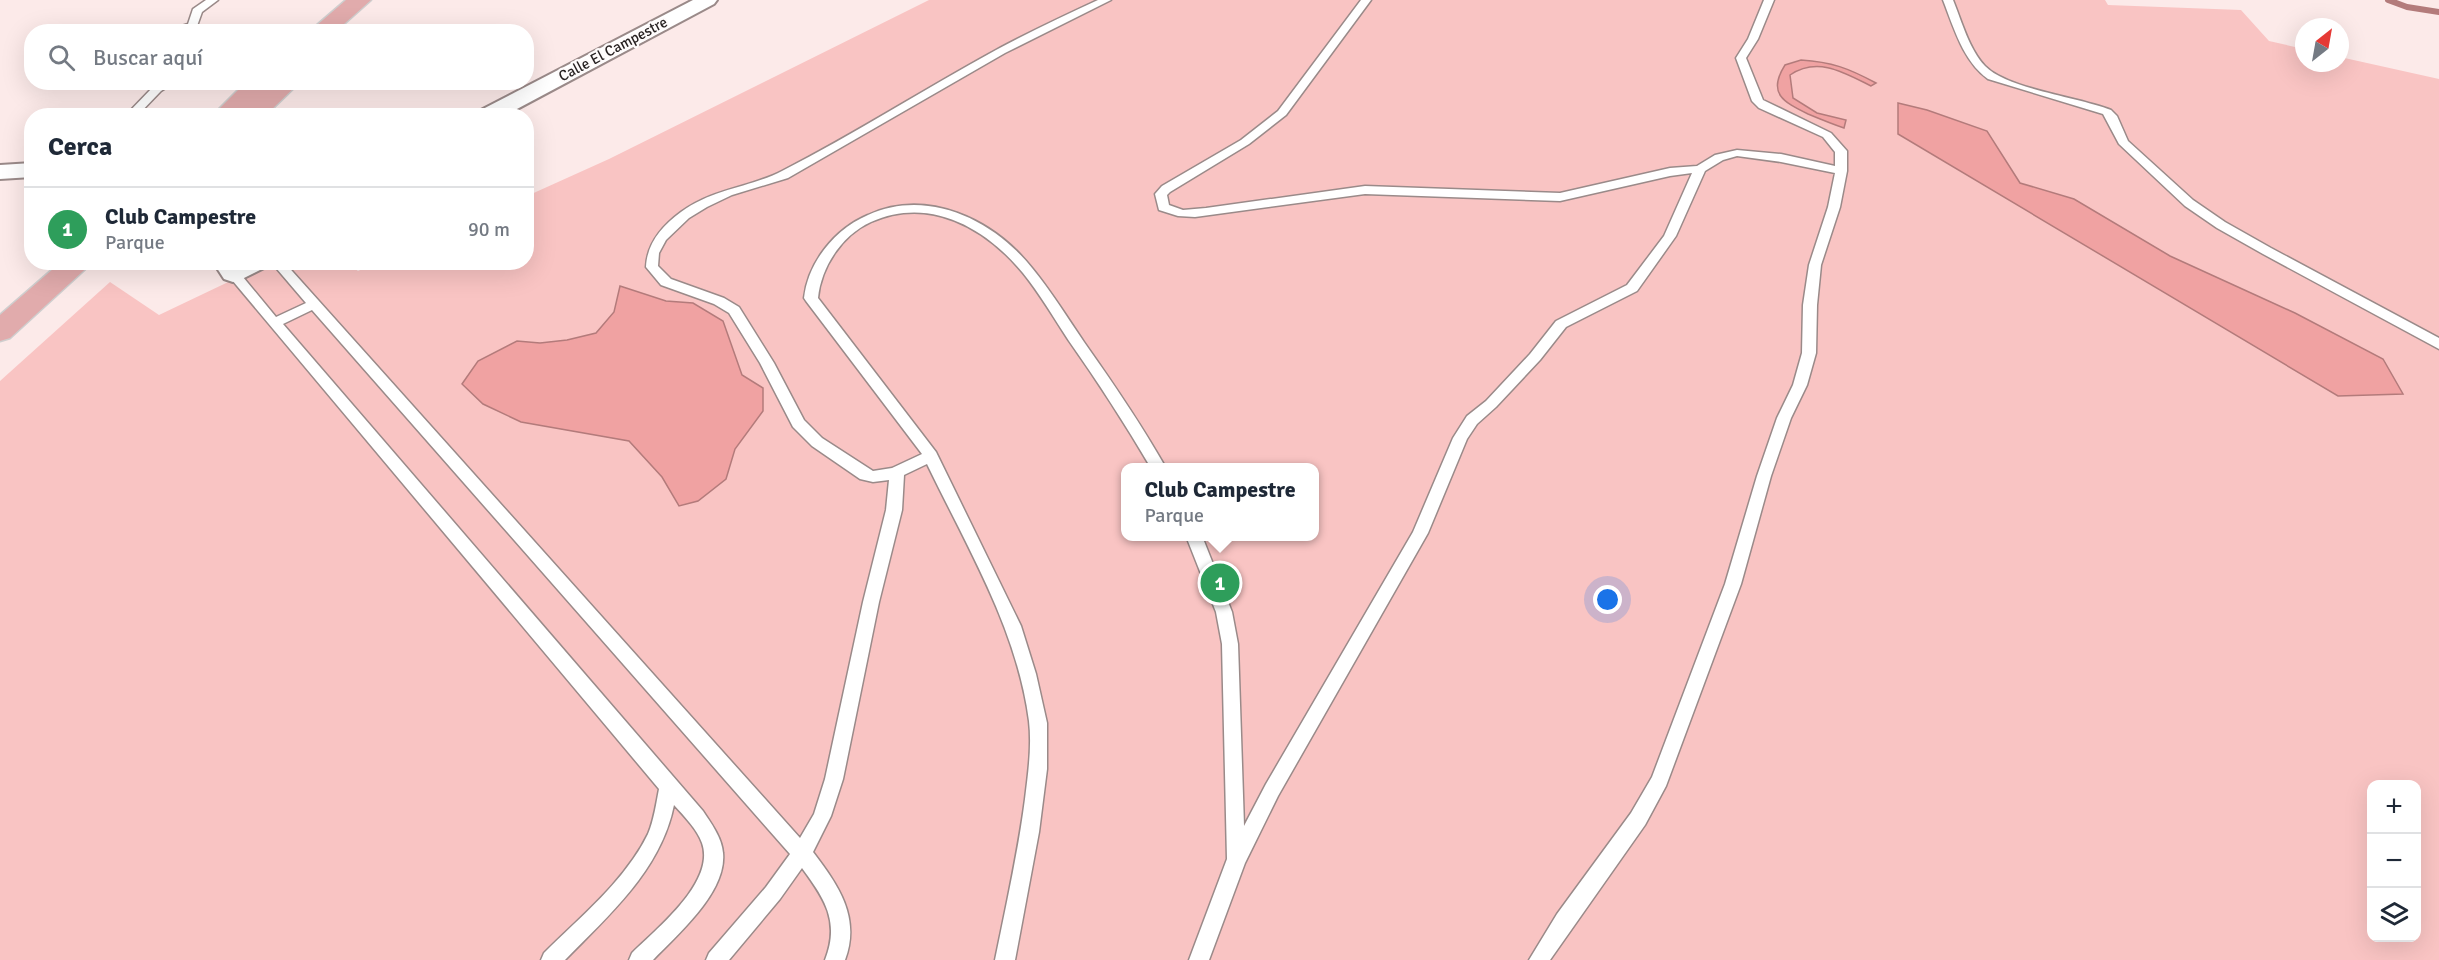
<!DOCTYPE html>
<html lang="es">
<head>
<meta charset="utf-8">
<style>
	:root { --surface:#fff; --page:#f6f6f7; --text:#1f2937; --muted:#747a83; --line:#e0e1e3; --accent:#b45309 }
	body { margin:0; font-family:Signika,sans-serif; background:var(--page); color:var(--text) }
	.controls { position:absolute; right:18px; bottom:18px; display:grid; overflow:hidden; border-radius:12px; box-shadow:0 6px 24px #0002 }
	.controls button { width:54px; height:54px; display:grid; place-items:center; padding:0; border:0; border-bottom:2px solid var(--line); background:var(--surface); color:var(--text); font:30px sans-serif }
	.compass { position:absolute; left:2295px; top:18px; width:54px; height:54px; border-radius:50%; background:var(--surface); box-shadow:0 6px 24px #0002; rotate:31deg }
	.you { position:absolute; left:1608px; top:600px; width:21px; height:21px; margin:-15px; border:4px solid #fff; border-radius:50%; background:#1a73e8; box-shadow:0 0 0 9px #1a73e833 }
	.badge { display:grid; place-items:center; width:39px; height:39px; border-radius:50%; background:var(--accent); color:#fff; font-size:20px; font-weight:700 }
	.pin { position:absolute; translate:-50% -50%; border:3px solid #fff; box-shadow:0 2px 6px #0006 }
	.popup { position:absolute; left:1121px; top:463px; width:198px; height:78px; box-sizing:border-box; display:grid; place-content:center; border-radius:12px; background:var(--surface); filter:drop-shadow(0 2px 4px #0005); font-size:20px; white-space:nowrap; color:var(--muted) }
	.popup b { font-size:22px; color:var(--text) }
	.popup::after { content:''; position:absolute; left:50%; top:100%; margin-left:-12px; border:12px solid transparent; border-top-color:var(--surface) }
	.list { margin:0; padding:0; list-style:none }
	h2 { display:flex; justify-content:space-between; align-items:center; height:78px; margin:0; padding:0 24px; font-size:26px }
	h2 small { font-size:20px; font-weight:400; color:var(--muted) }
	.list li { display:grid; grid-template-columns:39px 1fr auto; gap:18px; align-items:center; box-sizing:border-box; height:84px; padding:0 24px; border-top:2px solid var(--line) }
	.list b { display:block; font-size:22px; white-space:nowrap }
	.list p { margin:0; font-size:20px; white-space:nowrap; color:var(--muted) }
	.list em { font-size:20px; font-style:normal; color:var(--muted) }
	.icon { flex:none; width:33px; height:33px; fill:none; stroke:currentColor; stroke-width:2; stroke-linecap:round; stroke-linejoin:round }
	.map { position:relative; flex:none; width:2439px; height:960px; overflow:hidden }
	.search { position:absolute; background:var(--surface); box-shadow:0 6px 24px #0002; left:24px; top:24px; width:510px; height:66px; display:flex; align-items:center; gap:15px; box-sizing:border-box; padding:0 21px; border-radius:24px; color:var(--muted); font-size:22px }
	.panel { position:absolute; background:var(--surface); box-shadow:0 6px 24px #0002; left:24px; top:108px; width:510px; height:162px; border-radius:24px }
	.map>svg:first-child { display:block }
	.green { fill:#f9c4c3; fill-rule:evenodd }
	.water { fill:#f0a2a2; stroke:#b37b7b; stroke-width:1.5 }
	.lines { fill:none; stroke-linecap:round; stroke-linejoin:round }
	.stream { stroke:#b37b7b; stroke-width:6 }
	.service-casing { stroke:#9a8a89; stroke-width:3 }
	.minor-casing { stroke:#9a8a89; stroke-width:4 }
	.primary-casing { stroke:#cfcece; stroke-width:3 }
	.service { fill:#fff; fill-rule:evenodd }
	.minor { fill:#fff; fill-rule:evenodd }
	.primary { fill:#e1abac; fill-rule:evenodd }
	.labels { text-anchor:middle; stroke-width:4.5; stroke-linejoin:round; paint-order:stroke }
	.far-street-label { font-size:15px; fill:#251f1f; stroke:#fefbfb }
</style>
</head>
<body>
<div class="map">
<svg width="2439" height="960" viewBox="0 0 2439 960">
	<rect width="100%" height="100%" fill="#fceae9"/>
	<!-- green -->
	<path class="green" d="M 929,0 L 2105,0 L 2108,5 L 2241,10 L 2269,41 L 2304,49 L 2304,63 L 2340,63 L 2340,57 L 2439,79 L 2439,960 L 0,960 L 0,381 L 110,282 L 159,315 L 268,263 L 347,263 L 358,271 L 377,262 L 526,262 L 527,196 L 609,159 ZM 1126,468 L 1314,468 L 1314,536 L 1126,536 ZM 2372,784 L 2416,784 L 2416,938 L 2372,938 Z"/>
	<!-- water -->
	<g class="water">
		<path d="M 1801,60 C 1832,62 1848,68 1876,83 L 1871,86 C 1845,73 1818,56 1790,75 L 1793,98 L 1817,113 L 1846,120 L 1844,128 C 1832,124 1820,119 1808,114 C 1783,102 1767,93 1785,65 Z"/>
		<polygon points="1898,103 1927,110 1987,131 2020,183 2074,199 2170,256 2295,313 2383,359 2403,394 2338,396 1898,134"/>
		<polygon points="620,286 666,301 693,303 723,321 742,375 763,388 763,411 735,449 726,479 698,501 679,506 662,477 629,441 521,422 483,404 462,384 478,361 517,341 540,343 567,340 596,333 614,312"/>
	</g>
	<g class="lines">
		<!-- stream -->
		<polyline class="stream" points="2388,0 2407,7 2439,12"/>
		<defs>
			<g id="service">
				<polygon points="206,0 218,0 202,12 197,26 201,32 163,32 188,24 193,9"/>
				<path d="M 1098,0 L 1111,0 L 1005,53 L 788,178 L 732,195 L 707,207 L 689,218 L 666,240 L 659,253 L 658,266 L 671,279 L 724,298 L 739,307 L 774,363 L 804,420 L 822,438 L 873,471 L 892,468 L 922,454 L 806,301 L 804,298 C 808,262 835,229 868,215 C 927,188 993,219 1032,268 C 1051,291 1067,317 1084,342 C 1113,383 1141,424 1166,468 L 1151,468 C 1125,424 1098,382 1069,341 C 1054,318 1040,294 1023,273 C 985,227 929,196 871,222 C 842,235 821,267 818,298 L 936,452 L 1021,626 L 1036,674 L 1047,723 L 1047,769 L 1039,832 L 1015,960 L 995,960 C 1006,906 1018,853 1025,799 C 1028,774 1032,747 1029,721 C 1017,629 967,547 927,464 L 904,475 L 902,510 L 879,602 L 843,779 L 831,816 L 813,852 C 838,885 861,917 845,960 L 825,960 C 840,922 825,899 802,868 L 780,899 L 729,960 L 706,960 L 709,953 L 766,887 L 790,854 L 312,310 L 283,324 L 703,811 C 711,823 722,838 723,853 C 727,892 678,934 653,960 L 629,960 L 632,953 C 656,929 716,882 702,843 C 697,829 684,816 674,805 C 661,870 609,915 565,960 L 541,960 L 544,953 C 580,917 625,881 648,834 C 654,820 656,804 659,789 L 227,274 L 228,271 L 238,271 L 276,317 L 306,303 L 271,262 L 284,262 L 800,838 L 814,814 L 825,779 L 863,602 L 886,510 L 889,480 L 873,482 L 860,479 L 812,446 L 793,427 L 760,363 L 729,313 L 714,304 L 661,285 L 646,267 C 647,243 662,226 681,212 C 714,188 749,188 782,171 C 855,134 924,89 996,50 C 1029,32 1064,16 1098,0 Z"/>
				<polygon points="1361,0 1371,0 1286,115 1249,144 1170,192 1167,195 1169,205 1183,210 1206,208 1365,186 1560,193 1670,168 1697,166 1715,155 1737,150 1781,154 1835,166 1835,152 1823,137 1759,108 1752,101 1736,58 1748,39 1764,0 1774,0 1758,39 1746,58 1763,100 1831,133 1847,151 1847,171 1840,207 1821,265 1817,305 1816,353 1807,385 1791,418 1771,476 1741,584 1666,786 1645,825 1550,960 1529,960 1557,914 1631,813 1652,777 1725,584 1757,476 1777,418 1793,385 1802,353 1803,305 1809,265 1828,207 1835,173 1781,162 1737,156 1723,160 1705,171 1676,236 1637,291 1566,327 1540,360 1496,407 1477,424 1467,439 1428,533 1278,796 1245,863 1209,960 1189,960 1227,859 1222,644 1216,612 1186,536 1202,536 1232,612 1238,644 1244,826 1266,784 1413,532 1453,438 1467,416 1486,401 1530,354 1556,321 1627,285 1664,236 1692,173 1670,176 1560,201 1365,194 1195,217 1178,216 1159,210 1155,194 1162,186 1241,140 1278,111"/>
				<path d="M 1943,0 L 1953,0 C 1962,22 1969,49 1985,66 C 2007,89 2079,97 2111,110 L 2117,116 L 2128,141 L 2193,200 L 2225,222 L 2271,248 L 2439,338 L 2439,349 L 2263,254 L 2217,228 L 2185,206 L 2119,144 L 2103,114 L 1988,79 C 1963,61 1954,28 1943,0 Z"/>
				<polygon points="161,82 175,82 161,91 137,116 125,116 153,87"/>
				<polygon points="204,82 261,82 263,85 258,88 209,85"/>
			</g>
			<g id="minor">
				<polygon points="693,0 717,0 714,4 504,116 477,116 479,111"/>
				<polygon points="32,163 32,177 0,179 0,165"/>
				<polygon points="213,262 269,262 266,267 242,279 233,282 224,279"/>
			</g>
			<g id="primary">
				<polygon points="346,0 371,0 335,32 309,32"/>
				<polygon points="246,82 300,82 265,116 212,116"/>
				<polygon points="61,262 93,262 10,338 0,341 0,315"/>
			</g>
		</defs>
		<!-- service casing -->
		<use href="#service" class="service-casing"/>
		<!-- minor casing -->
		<use href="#minor" class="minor-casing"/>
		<!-- primary casing -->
		<use href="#primary" class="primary-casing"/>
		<!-- service -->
		<use href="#service" class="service"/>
		<!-- minor -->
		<use href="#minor" class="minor"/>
		<!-- primary -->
		<use href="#primary" class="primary"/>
	</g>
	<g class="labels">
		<!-- far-street labels -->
		<g class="far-street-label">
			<text transform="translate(613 49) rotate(-28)" y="5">Calle El Campestre</text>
		</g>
	</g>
</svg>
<div class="controls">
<button>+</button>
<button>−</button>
<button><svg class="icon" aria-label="layers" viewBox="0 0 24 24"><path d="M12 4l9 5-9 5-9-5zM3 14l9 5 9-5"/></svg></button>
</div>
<svg class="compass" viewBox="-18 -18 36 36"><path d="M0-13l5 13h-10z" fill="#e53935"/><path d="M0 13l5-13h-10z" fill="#747a83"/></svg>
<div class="you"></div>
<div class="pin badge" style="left:1220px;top:583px;background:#2e9e5b">1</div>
<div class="popup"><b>Club Campestre</b>Parque</div>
<div class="search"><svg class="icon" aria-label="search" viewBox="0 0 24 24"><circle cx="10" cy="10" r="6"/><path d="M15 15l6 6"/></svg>Buscar aquí</div>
<section class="panel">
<h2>Cerca<small></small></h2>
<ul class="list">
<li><span class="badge" style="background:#2e9e5b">1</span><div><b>Club Campestre</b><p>Parque</p></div><em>90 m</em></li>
</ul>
</section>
</div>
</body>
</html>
